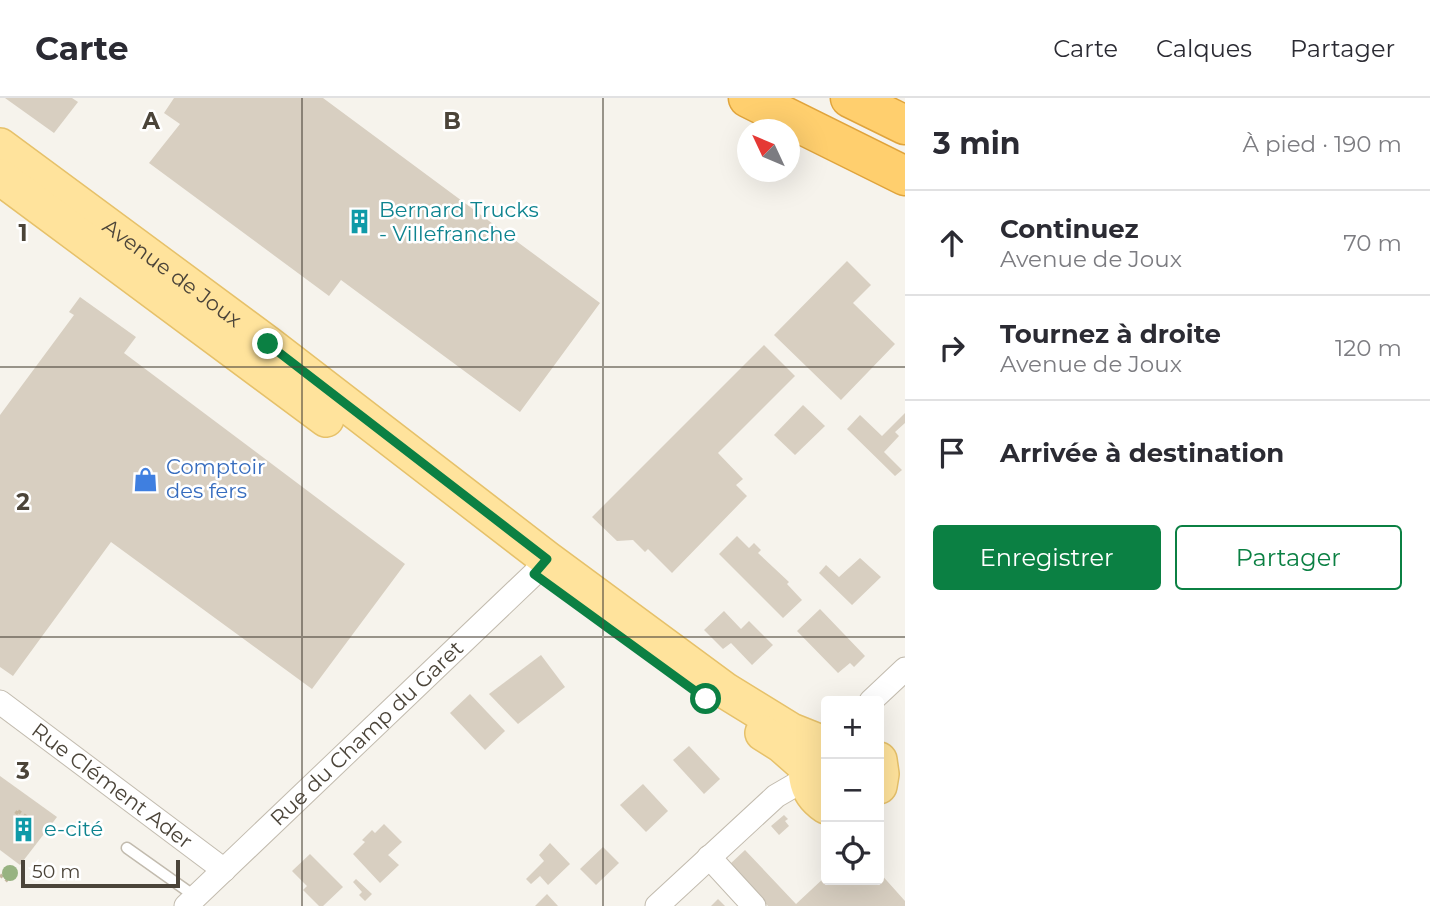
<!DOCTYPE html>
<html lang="fr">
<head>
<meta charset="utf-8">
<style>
	:root { --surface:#fff; --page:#f7f7f7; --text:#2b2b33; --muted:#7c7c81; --line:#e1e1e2; --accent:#0b8043 }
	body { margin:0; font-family:Montserrat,sans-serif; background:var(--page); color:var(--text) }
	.controls { position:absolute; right:21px; bottom:21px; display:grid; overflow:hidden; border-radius:7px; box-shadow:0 7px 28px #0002 }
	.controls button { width:63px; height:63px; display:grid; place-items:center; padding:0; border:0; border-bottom:2px solid var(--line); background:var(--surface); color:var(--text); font:35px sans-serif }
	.compass { position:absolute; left:737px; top:21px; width:63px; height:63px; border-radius:50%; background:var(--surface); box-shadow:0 7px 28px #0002; rotate:314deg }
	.scale { position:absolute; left:21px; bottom:18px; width:159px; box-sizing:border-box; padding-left:7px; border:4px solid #4b4439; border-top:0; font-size:19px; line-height:24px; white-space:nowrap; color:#4b4439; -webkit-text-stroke:5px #fff; paint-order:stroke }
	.stop { position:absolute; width:21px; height:21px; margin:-16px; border:5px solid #0b8043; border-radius:50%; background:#fff }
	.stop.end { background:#0b8043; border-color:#fff; box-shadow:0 2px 7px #0008 }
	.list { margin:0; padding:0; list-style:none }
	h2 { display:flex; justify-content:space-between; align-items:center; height:91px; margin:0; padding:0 28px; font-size:30px }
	h2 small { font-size:23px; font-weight:400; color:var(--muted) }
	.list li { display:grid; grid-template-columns:46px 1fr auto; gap:21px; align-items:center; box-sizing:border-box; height:105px; padding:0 28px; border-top:2px solid var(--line) }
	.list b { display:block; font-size:26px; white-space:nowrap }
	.list p { margin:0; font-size:23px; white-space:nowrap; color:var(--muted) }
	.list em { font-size:23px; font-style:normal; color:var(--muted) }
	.actions { display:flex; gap:14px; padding:21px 28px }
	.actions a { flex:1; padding:16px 0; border:2px solid var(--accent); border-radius:7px; text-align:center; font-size:24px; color:var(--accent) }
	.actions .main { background:var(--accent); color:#fff }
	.icon { flex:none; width:38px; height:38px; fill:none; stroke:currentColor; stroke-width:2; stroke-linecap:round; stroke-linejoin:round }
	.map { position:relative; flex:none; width:905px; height:808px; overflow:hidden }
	header { display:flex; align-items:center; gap:42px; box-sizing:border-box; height:98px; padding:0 35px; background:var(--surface); border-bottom:2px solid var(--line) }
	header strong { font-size:33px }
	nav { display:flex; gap:38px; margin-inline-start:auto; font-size:24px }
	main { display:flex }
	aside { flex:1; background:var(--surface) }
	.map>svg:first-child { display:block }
	.building { fill:#d8cfc1 }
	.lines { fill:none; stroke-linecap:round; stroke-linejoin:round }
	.service-casing { stroke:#c2bbae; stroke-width:13 }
	.minor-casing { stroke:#c2bbae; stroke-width:25 }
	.primary-casing { stroke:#e6c16a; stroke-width:38 }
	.motorway-casing { stroke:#e0a43c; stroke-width:41 }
	.path { stroke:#c4b79f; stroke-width:3.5; stroke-dasharray:3.5 3.5; stroke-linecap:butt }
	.service { stroke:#fff; stroke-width:10 }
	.minor { stroke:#fff; stroke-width:23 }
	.primary { stroke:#ffe39c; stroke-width:35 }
	.motorway { stroke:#ffcf6e; stroke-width:38 }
	.tree { fill:#97b381 }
	.route { stroke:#0b8043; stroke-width:9 }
	.grid { fill:none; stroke:#4b4439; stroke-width:2; stroke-opacity:0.55 }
	.labels { text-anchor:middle; stroke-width:5; stroke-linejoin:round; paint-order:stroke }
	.culture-label { font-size:21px; fill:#0d838f; stroke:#fff; text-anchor:start }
	.street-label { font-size:21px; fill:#4b4439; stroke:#fff }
	.shop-label { font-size:21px; fill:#366cbe; stroke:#fff; text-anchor:start }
	.grid-label { font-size:23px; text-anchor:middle; font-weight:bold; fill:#4b4439; stroke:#fff; stroke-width:5; stroke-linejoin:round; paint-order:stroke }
</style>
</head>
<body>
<header>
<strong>Carte</strong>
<nav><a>Carte</a><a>Calques</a><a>Partager</a></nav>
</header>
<main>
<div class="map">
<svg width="905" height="808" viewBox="0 0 905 808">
	<rect width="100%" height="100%" fill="#f6f3ec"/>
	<!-- building -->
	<g class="building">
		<polygon points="5,0 72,0 78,4 54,35"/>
		<polygon points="174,0 323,0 600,205 520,314 341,182 329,198 149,65 180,26 164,15"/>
		<polygon points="847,163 871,187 853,205 895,246 841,302 774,237"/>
		<polygon points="80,199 136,239 124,255 405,466 312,591 111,444 13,578 0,569 0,317 74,217 69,214"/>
		<polygon points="764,247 795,278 718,355 743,381 736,387 747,398 672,475 648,451 645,454 633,442 617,443 592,419"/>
		<polygon points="803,307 825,328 795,357 774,337"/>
		<polygon points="905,315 905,325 895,334 899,338 884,354 902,372 895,378 847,331 860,317 882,338"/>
		<polygon points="737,438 749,450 754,445 761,452 758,455 789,484 787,486 802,502 783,520 719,456"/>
		<polygon points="860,460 881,479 852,507 819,475 826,467 839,479"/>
		<polygon points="820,511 865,558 854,569 850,565 838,575 797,533"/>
		<polygon points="724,513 741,531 749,523 773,547 752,567 731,545 723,551 704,532"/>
		<polygon points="541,557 565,589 518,626 489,596"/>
		<polygon points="470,596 505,633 485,652 450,615"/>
		<polygon points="689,648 720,681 704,696 673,662"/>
		<polygon points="0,678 57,719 20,767 0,752"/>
		<polygon points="643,686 668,713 646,734 620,707"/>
		<polygon points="784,717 788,721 785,723 789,728 779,737 771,728"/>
		<polygon points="384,726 402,744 388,757 399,767 380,785 353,756 365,744 362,742 372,732 375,735"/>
		<polygon points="550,745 570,766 548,787 540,778 531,786 526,781 544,763 539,757"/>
		<polygon points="603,749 619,765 596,787 580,771"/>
		<polygon points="745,752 796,806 826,778 826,782 879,782 879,774 905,803 905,808 768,808 729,767"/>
		<polygon points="310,756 343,789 323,808 319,808 303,792 307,788 292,773"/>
		<polygon points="356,781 372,796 365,803 359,797 362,794 353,784"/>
		<polygon points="547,796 558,808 535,808"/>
		<polygon points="718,801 725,808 711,808"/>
	</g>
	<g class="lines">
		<defs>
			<polyline id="service" points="127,750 196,799"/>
			<g id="minor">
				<polyline points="871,603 905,571"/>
				<path id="s1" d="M 0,604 L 224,772"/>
				<polyline points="709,759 754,808"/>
				<path id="s2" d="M 186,808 L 534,476 L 547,461"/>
				<polyline points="657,808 776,698 807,680"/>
			</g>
			<g id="primary">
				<path id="s3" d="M 0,48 L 268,246 L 547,461 L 726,593 L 791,633 L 821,645"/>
				<polyline points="0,79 326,321"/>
				<polyline points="763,635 782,647 807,669"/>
				<path d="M 818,648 C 799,668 805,694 826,708"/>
				<polyline points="879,662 881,676 879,688"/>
			</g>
			<g id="motorway">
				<polyline points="748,0 905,78"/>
				<polyline points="850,0 905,27"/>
			</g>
		</defs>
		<!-- service casing -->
		<use href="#service" class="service-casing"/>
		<!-- minor casing -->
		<use href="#minor" class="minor-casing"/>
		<!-- primary casing -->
		<use href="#primary" class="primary-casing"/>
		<!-- motorway casing -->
		<use href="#motorway" class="motorway-casing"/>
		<!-- path -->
		<g class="path">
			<polygon points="18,713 28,720 21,729 17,726 20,721 15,717"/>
			<polyline points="0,777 8,783"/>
		</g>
		<!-- service -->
		<use href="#service" class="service"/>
		<!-- minor -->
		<use href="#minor" class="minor"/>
		<!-- primary -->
		<use href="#primary" class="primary"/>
		<!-- motorway -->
		<use href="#motorway" class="motorway"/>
	</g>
	<!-- trees -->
	<circle class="tree" cx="10" cy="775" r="8"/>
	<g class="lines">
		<!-- route -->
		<polyline class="route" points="268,246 547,461 534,476 706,601"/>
	</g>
	<!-- grid -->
	<path class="grid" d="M 302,0 L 302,808M 603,0 L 603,808M 0,269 L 905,269M 0,539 L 905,539"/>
	<!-- icons -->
	<defs>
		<symbol id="building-bare" viewBox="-9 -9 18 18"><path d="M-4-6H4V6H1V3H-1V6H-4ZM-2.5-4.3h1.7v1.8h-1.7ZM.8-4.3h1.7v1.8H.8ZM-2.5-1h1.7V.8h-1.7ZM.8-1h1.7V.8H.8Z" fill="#0f9aa8" stroke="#fff" stroke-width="2.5" paint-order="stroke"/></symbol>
		<symbol id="shop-bare" viewBox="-9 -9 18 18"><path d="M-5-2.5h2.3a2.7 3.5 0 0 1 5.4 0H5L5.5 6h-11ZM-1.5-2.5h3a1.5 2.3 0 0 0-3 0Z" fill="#3f7fe0" stroke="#fff" stroke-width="2.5" paint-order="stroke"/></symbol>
	</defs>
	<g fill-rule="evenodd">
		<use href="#building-bare" x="342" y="106" width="35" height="35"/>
		<use href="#shop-bare" x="128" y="364" width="35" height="35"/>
		<use href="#building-bare" x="6" y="714" width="35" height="35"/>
	</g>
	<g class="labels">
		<!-- culture labels -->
		<g class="culture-label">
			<text x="379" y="119">Bernard Trucks<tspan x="379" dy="24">- Villefranche</tspan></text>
			<text x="44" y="738">e-cité</text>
		</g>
		<!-- street labels -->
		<g class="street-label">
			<text dy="7" stroke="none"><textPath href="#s3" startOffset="214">Avenue de Joux</textPath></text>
			<text dy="7" stroke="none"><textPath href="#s2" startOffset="250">Rue du Champ du Garet</textPath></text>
			<text dy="7" stroke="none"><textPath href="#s1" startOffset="140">Rue Clément Ader</textPath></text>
		</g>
		<!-- shop labels -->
		<g class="shop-label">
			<text x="166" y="376">Comptoir<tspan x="166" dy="24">des fers</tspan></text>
		</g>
	</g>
	<g class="grid-label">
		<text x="151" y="31">A</text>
		<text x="452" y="31">B</text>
		<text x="23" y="143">1</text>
		<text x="23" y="412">2</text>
		<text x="23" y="681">3</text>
	</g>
</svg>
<div class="controls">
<button>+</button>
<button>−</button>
<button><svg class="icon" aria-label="locate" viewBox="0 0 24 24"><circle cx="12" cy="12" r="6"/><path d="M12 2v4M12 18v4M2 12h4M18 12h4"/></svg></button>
</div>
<svg class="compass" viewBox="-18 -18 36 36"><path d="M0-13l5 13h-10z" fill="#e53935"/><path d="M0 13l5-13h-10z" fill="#7c7c81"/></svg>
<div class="scale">50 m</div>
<div class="stop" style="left:706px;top:601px"></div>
<div class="stop end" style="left:268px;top:246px"></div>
</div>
<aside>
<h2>3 min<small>À pied · 190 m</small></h2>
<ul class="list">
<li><svg class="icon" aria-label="ahead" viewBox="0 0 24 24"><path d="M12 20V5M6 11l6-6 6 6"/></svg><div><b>Continuez</b><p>Avenue de Joux</p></div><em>70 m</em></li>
<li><svg class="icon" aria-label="right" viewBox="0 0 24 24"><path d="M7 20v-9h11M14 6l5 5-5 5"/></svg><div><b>Tournez à droite</b><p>Avenue de Joux</p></div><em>120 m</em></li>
<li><svg class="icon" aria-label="arrive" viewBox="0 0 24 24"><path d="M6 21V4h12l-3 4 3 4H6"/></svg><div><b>Arrivée à destination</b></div></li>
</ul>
<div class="actions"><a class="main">Enregistrer</a><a>Partager</a></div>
</aside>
</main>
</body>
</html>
